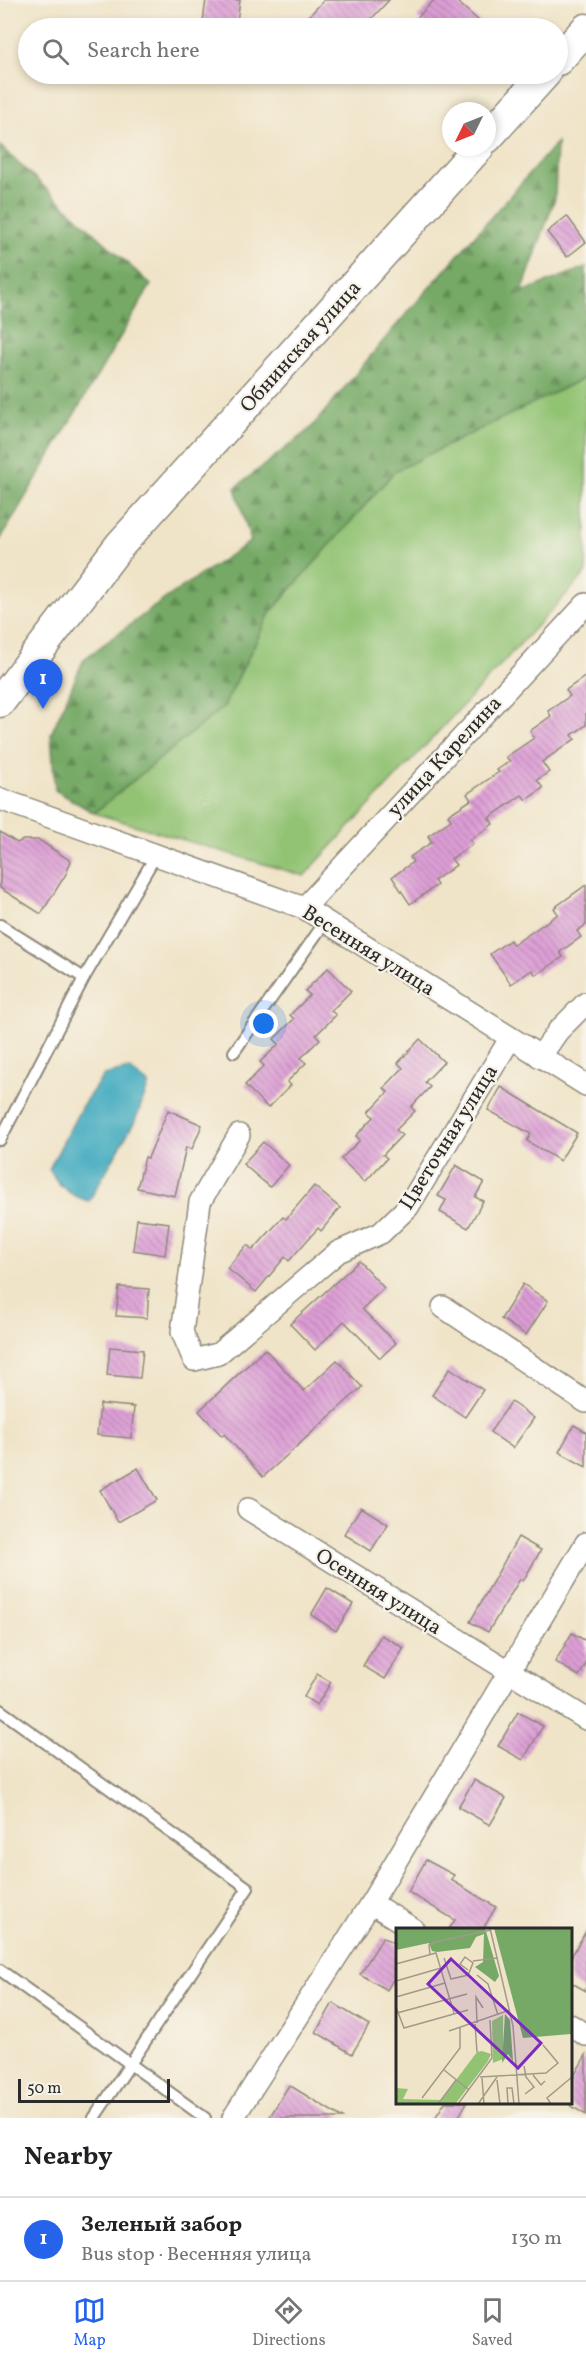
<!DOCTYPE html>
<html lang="en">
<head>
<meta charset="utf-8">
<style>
	:root { --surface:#fff; --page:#f2f2f2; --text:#202124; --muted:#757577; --line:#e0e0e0; --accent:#2563eb }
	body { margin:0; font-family:Vollkorn,serif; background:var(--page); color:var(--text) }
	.compass { position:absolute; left:442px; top:102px; width:54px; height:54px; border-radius:50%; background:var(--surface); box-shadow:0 3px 9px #0003; rotate:227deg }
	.scale { position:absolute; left:18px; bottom:15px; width:152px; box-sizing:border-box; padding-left:6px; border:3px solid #2b2b2b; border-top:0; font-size:16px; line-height:21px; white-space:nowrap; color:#2b2b2b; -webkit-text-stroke:4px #f7f3e8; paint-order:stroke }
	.you { position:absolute; left:264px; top:1024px; width:21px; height:21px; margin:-15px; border:4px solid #fff; border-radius:50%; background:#1a73e8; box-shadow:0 0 0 9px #1a73e833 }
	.badge { display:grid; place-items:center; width:39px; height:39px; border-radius:50%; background:var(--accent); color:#fff; font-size:20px; font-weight:700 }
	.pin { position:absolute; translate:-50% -50px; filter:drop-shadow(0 2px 3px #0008) }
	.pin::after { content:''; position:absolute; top:32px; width:21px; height:18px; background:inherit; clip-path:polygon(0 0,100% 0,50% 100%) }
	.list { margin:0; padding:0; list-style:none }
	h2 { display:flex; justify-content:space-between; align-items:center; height:78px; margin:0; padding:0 24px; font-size:26px }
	h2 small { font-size:20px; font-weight:400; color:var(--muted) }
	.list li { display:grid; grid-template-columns:39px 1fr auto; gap:18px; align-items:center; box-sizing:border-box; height:84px; padding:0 24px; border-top:2px solid var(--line) }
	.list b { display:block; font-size:22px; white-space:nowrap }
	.list p { margin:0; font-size:20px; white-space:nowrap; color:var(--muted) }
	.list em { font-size:20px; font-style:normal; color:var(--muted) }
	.icon { flex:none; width:33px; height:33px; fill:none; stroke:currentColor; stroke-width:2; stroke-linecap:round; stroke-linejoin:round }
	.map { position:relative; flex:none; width:586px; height:2118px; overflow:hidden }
	.search { position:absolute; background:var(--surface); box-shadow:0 3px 9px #0003; left:18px; right:18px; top:18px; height:66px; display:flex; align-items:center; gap:15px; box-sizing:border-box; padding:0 21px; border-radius:33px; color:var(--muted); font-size:22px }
	.sheet { height:162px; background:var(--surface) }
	nav { display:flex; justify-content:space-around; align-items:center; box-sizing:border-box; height:84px; border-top:2px solid var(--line); background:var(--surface); font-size:16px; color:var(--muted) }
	nav a { display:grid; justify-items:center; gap:3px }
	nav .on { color:var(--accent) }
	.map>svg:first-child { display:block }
	.green { fill:#92c373; stroke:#5e774f; stroke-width:1.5 }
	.forest { fill:url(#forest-firs); stroke:#506a48; stroke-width:1.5 }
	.water { fill:#3faabf; stroke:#356a75; stroke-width:1.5 }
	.building { fill:url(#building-back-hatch) }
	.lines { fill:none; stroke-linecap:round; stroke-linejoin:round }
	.lane-casing { stroke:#8e887a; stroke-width:14 }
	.street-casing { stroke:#8e887a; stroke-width:24 }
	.secondary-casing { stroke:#8e887a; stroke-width:33 }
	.lane { stroke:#fff; stroke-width:10 }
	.street { stroke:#fff; stroke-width:21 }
	.secondary { stroke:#fff; stroke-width:30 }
	.labels { text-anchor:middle; stroke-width:4.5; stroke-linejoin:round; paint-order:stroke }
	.street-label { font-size:21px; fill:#2b2b2b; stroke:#f7f3e8 }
	.inset-road { fill:none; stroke:#a19a89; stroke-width:1.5 }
	.view { fill:#7b2cbf; fill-opacity:0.15; stroke:#7b2cbf; stroke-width:3 }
	.inset-edge { fill:none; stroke:#2b2b2b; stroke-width:3 }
</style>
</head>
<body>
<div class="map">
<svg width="586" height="2118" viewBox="0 0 586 2118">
	<defs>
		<pattern id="forest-firs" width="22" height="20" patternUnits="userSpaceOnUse" patternTransform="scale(1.5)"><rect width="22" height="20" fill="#75a965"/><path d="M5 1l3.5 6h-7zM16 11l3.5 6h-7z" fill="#608a53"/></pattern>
		<pattern id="building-back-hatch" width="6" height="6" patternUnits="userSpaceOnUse" patternTransform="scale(1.5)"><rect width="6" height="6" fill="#dd9ed6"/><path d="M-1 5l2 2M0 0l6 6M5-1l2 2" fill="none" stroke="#b381ae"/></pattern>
	</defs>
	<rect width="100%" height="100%" fill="#f7f3e8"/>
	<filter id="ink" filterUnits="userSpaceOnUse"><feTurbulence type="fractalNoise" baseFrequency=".0167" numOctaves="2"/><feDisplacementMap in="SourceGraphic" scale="12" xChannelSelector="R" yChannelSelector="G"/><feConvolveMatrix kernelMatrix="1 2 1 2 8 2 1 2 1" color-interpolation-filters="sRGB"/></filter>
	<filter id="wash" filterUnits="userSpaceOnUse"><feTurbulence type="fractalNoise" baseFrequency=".008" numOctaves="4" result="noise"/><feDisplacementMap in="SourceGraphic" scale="24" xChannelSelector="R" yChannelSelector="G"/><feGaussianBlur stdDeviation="1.35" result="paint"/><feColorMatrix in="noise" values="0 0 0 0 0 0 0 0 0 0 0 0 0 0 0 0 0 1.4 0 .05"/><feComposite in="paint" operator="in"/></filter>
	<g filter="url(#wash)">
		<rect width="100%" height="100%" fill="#f0e4c8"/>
		<!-- green -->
		<polygon class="green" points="586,377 586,573 304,876 94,813 224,706 270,613 395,471"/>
		<!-- forest -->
		<g class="forest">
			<polygon points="557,142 555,198 522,292 586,267 586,377 395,471 270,613 224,706 94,813 55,790 51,734 84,659 166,598 251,541 235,488 311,428 394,328"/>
			<polygon points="0,146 151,285 0,540"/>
		</g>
		<!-- water -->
		<path class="water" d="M 129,1069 L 149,1084 L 135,1121 L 89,1201 C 69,1196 59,1186 49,1169 L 82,1106 L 104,1075 Z"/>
		<g id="blocks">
			<!-- building -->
			<g class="building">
				<polygon points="206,0 240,0 236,28 202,28"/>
				<polygon points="324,0 389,0 363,28 298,28"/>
				<polygon points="434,0 455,0 487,28 429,28 417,18"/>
				<polygon points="567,216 586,242 567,257 547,232"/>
				<polygon points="586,676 586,725 572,735 575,739 542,762 549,772 537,780 543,788 526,800 522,795 489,818 493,824 470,840 473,844 451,859 456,865 434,881 437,885 410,904 392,877 413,862 410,857 432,842 428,836 451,820 448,815 471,800 467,794 499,772 497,770 510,761 506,757 534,738 530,731 551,716 548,711 570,696 566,690"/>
				<polygon points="0,832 17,843 23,840 39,840 71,861 66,874 41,914 0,888"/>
				<polygon points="586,885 586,925 577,931 581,937 560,952 563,957 536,975 532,970 511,984 490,954 510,940 513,945 558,914 554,908"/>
				<polygon points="328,968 351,991 331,1011 336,1015 316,1035 320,1039 301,1058 306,1063 287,1082 291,1085 268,1108 245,1085 264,1066 260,1062 279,1044 274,1039 294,1019 290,1015 310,995 305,991"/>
				<polygon points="420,1039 444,1062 425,1082 430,1087 411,1107 415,1111 396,1130 402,1135 383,1155 387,1158 365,1182 341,1159 360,1140 356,1136 374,1117 369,1112 388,1092 384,1088 403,1068 398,1063"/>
				<polygon points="501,1087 577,1133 560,1161 527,1141 531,1134 488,1110"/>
				<polygon points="168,1110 202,1125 192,1149 186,1147 175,1196 137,1188 145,1157 148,1158"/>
				<polygon points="263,1142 289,1165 270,1187 243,1164"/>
				<polygon points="456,1165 484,1182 475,1197 483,1201 468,1228 440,1212 446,1200 438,1196"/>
				<polygon points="314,1186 340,1208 321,1231 318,1228 289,1261 285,1257 256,1292 227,1268 247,1245 253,1250 283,1217 286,1219"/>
				<polygon points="137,1219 169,1223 165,1255 133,1250"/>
				<polygon points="359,1261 384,1288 362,1309 396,1343 380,1358 344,1321 315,1350 290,1324"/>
				<polygon points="523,1284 548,1301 526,1335 501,1319"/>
				<polygon points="119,1287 149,1289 147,1318 116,1316"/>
				<polygon points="110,1347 143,1350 140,1378 107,1375"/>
				<polygon points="265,1349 304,1391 337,1360 362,1387 263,1477 224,1434 222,1436 199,1411"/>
				<polygon points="450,1368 483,1390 465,1417 432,1395"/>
				<polygon points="511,1402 534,1418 513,1448 490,1432"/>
				<polygon points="100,1404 134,1407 131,1438 97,1435"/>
				<polygon points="574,1425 586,1432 586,1467 559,1452"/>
				<polygon points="138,1468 157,1500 118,1522 100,1490"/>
				<polygon points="361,1507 388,1524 371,1551 344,1534"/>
				<polygon points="518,1537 541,1550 523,1581 520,1579 488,1632 470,1622"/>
				<polygon points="327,1588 353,1604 336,1631 311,1615"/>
				<polygon points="572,1633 586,1641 586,1664 579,1676 555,1662"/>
				<polygon points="381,1635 404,1648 385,1679 363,1666"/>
				<polygon points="317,1674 331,1682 317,1705 304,1697"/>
				<polygon points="518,1712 543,1726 523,1760 498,1746"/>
				<polygon points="474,1780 506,1798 490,1825 458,1807"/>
				<polygon points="426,1860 454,1875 451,1880 496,1907 483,1929 449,1929 455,1920 408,1892"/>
				<polygon points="586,1931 586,1991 570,1982 570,1959"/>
				<polygon points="383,1937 397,1945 397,1973 387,1990 360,1974"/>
				<polygon points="333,2003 369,2025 352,2054 316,2032"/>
				<polygon points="586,2055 586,2115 570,2105 570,2083"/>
				<polygon points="289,2085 343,2118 269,2118"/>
				<polygon points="445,2102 467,2102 458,2118 435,2118"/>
			</g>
		</g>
	</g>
	<g filter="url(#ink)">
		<use href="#blocks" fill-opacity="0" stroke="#8e887a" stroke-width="1.5"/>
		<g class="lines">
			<defs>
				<g id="lane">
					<polyline points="0,925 84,978"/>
					<polyline points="234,1052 325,922"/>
					<polyline points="0,1140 84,978 156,855"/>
					<polyline points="0,1710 248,1888 94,2118"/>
					<polyline points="0,1970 205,2118"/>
				</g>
				<g id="street">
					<polyline points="0,799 304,908 586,1085"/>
					<polyline points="304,908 586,604"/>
					<polyline points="540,1057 558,1031 586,1003"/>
					<polyline points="239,1135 200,1202 182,1332 194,1360 218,1354 338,1252 381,1233 408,1207 510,1039"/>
					<polyline points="443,1307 586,1402"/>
					<polyline points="248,1509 586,1719"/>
					<polyline points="371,1903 413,1929"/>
					<polyline points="570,2025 586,2035"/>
					<polyline points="233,2118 371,1903 586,1543"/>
				</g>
				<g id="secondary">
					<polyline points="558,60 586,29"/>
					<polyline points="487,138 545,74"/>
					<polyline points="0,702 120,545 479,147"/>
				</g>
			</defs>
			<!-- lane casing -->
			<use href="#lane" class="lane-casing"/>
			<!-- street casing -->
			<use href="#street" class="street-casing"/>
			<!-- secondary casing -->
			<use href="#secondary" class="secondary-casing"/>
			<!-- lane -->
			<use href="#lane" class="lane"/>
			<!-- street -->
			<use href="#street" class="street"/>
			<!-- secondary -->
			<use href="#secondary" class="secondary"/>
		</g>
	</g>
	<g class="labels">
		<!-- street labels -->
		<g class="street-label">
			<text transform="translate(300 346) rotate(-48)" y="7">Обнинская улица</text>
			<text transform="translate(444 756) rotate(-47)" y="7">улица Карелина</text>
			<text transform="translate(369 950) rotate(32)" y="7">Весенняя улица</text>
			<text transform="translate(448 1137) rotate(-58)" y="7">Цветочная улица</text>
			<text transform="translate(379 1591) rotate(32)" y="7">Осенняя улица</text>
		</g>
	</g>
	<!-- overview -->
	<g transform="translate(396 1928)">
		<rect width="176" height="176" fill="#f0e4c8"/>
		<path d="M 107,87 L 107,131 L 97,135 L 96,93 ZM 86,123 L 95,126 L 92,133 L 60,175 L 0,176 L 0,160 L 12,161 L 7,171 L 45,172 L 81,124 Z" fill="#92c373"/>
		<path d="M 0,0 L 89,0 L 103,48 L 99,54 L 79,39 L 87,34 L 88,6 L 80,9 L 74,20 L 41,24 L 36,23 L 33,15 L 0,22 ZM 98,0 L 175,0 L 175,106 L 127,110 ZM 109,86 L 114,92 L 117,133 L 112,126 L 106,135 Z" fill="#75a965"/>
		<path class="inset-road" d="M 94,0 L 117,98 L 123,176M 34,26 L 33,17 L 39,14 L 95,2M 48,30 L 55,51 L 72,47 L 77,35 L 69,29 L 64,36 L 72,42M 77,33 L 101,30M 0,36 L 40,25 L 58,85M 81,47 L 92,56 L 102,87M 0,53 L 45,40M 0,69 L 49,55M 0,79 L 8,100 L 72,82M 1,85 L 71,66M 81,95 L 80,69 L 87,80M 79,96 L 81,124M 53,103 L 114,82M 128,138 L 130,149 L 138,159 L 129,166M 48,142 L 72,161M 137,147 L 145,157 L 149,153M 84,149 L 150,145 L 162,135 L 147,117M 86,150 L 88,176M 101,152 L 104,176M 26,170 L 64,120 L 64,100M 42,176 L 60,152M 62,176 L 96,130 L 94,92M 82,176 L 101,149M 112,176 L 111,160 L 116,160 L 118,176M 155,176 L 151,170 L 176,149"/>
		<path class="view" d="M 55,31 L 145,115 L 122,140 L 32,56 Z"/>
		<rect width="176" height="176" class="inset-edge"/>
	</g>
</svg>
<svg class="compass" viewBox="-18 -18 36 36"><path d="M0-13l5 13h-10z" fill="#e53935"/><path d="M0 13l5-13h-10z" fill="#757577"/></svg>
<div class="scale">50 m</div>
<div class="you"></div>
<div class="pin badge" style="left:43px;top:709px">1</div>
<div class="search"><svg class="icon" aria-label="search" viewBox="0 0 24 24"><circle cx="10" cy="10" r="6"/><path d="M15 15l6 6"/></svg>Search here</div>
</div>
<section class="sheet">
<h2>Nearby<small></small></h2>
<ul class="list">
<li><span class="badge">1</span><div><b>Зеленый забор</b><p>Bus stop · Весенняя улица</p></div><em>130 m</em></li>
</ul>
</section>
<nav>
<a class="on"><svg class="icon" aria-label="map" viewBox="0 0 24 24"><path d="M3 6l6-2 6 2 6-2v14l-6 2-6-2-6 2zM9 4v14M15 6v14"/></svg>Map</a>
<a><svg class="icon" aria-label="directions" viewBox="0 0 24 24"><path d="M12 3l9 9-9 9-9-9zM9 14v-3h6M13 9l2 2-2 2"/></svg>Directions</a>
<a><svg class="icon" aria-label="saved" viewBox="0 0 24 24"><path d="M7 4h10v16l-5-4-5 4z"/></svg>Saved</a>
</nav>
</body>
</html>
